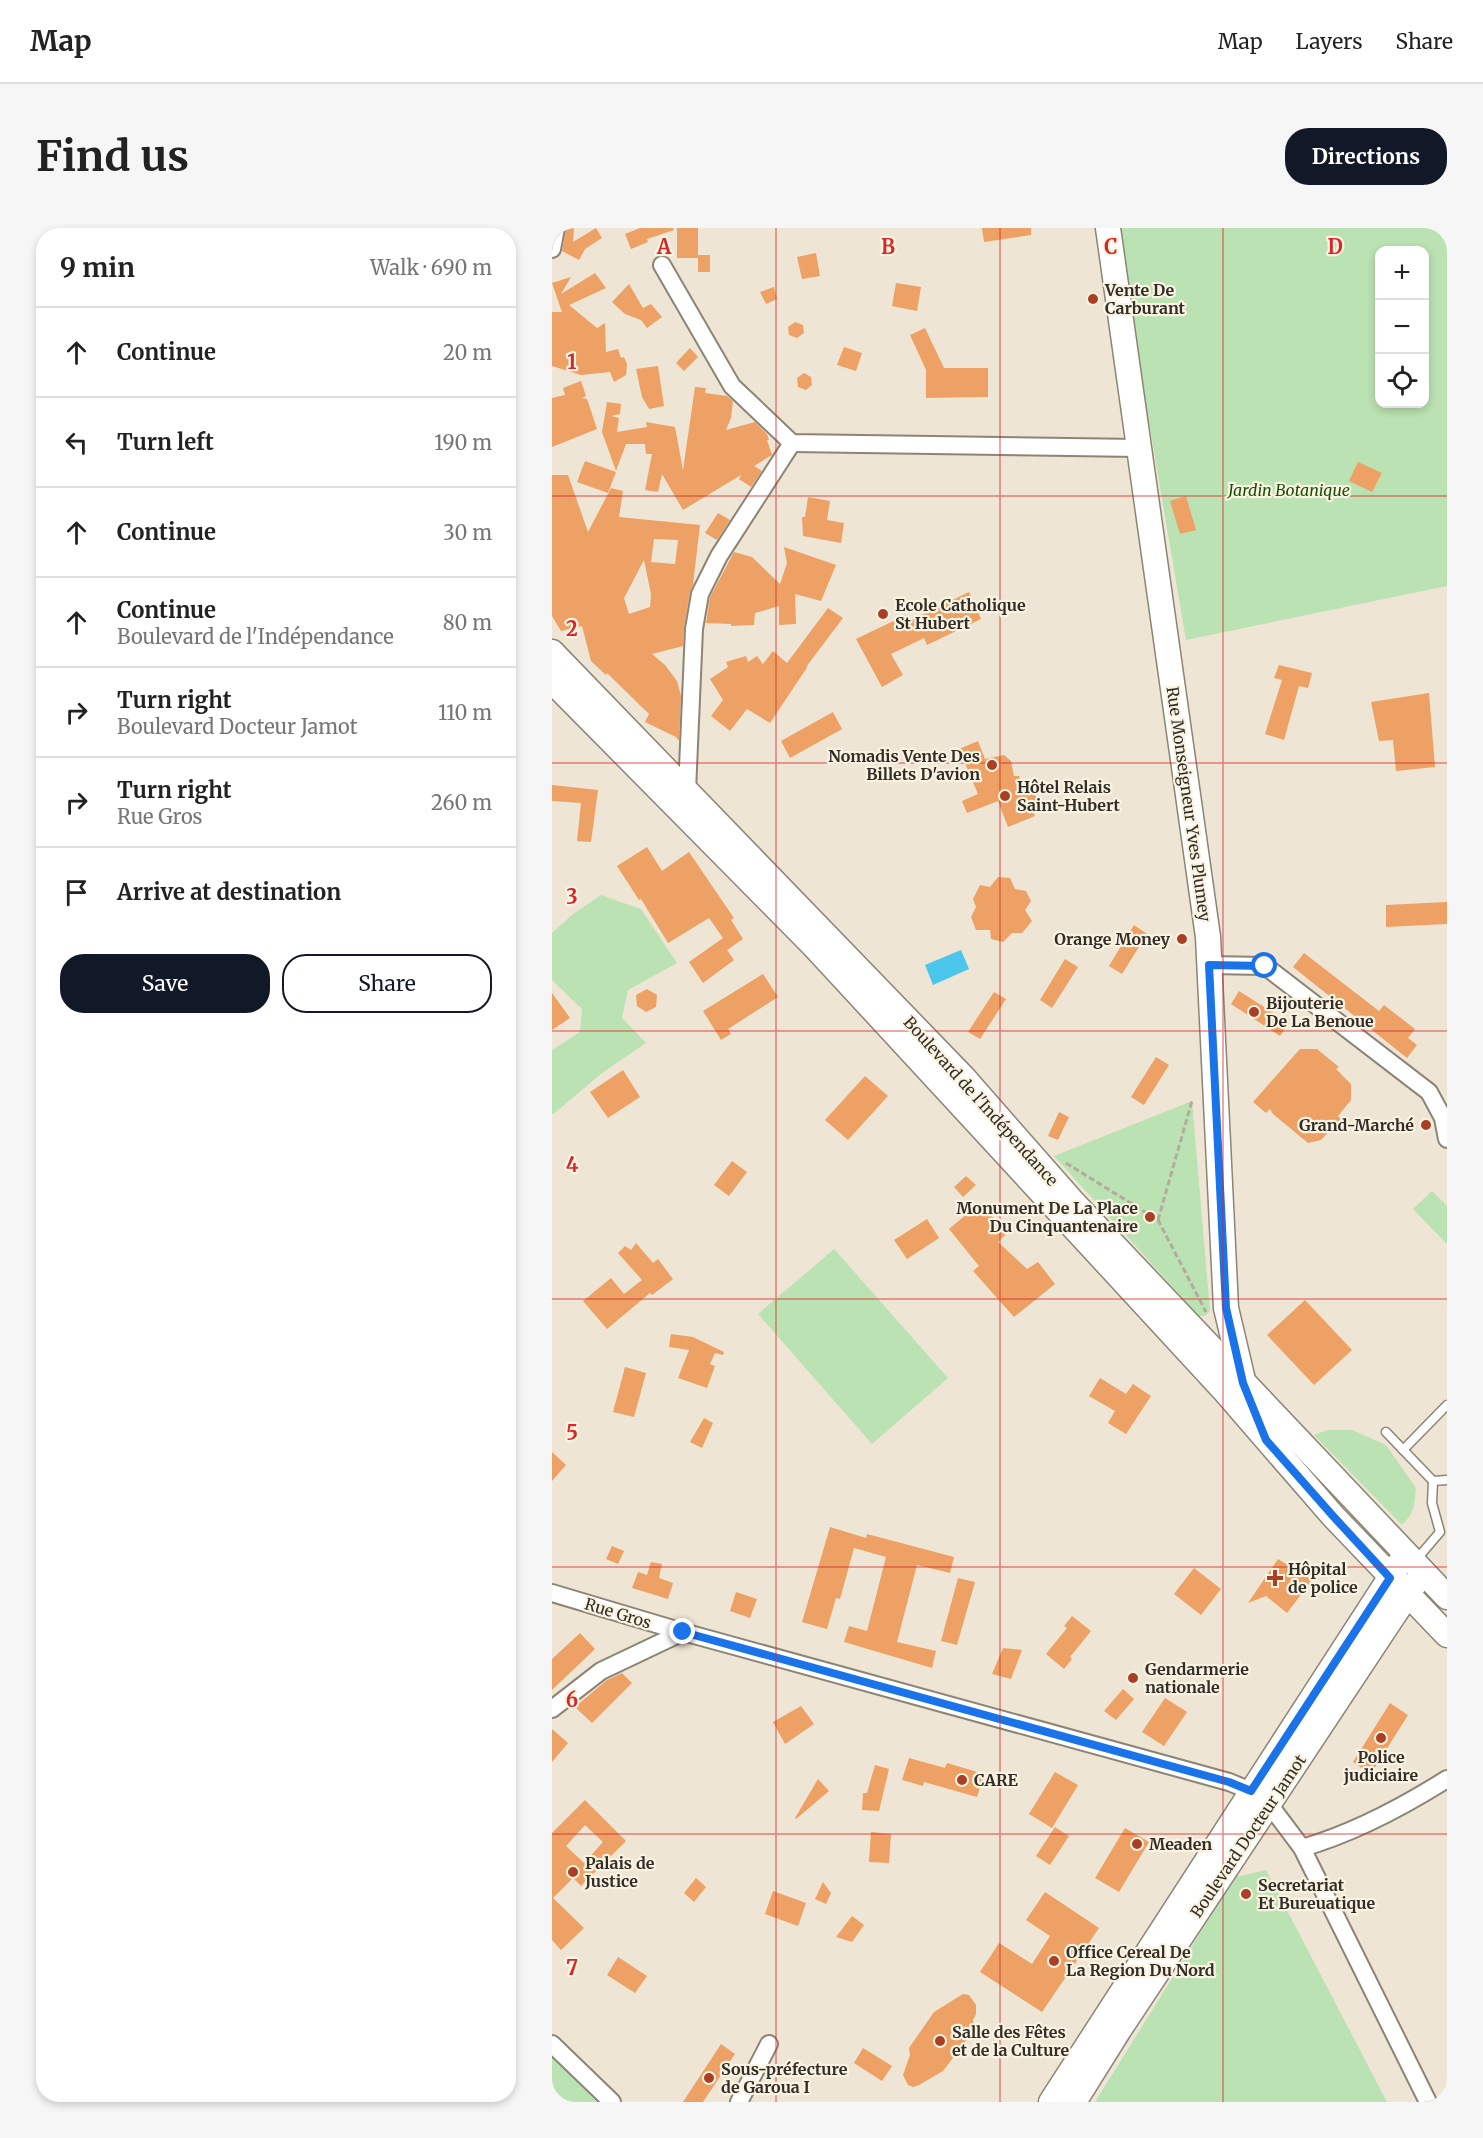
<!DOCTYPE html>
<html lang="en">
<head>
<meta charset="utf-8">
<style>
	:root { --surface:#fff; --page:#f6f6f6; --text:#222; --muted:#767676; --line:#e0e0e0; --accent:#111827 }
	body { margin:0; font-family:Merriweather,serif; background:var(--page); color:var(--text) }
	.controls { position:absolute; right:18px; top:18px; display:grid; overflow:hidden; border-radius:12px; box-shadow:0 3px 9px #0003 }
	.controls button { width:54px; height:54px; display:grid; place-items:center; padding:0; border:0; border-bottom:2px solid var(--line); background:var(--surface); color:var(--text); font:30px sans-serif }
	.stop { position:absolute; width:18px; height:18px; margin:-14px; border:4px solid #1a73e8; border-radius:50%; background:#fff }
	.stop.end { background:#1a73e8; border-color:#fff; box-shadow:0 2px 6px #0008 }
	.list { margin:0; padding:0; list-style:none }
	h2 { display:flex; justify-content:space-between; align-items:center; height:78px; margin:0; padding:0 24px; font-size:26px }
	h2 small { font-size:20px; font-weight:400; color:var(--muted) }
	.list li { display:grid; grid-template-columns:39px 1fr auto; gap:18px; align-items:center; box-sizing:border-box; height:90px; padding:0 24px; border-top:2px solid var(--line) }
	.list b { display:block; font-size:22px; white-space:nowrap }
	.list p { margin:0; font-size:20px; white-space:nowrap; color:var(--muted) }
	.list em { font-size:20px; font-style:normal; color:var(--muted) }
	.actions { display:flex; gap:12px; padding:18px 24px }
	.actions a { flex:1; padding:14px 0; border:2px solid var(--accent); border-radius:24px; text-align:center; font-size:21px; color:var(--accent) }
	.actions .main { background:var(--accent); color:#fff }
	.icon { flex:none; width:33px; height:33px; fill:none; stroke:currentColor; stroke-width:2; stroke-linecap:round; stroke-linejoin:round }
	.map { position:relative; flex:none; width:895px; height:1874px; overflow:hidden; border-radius:24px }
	header { display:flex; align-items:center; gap:36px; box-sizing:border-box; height:84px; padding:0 30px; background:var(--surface); border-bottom:2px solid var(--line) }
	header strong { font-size:28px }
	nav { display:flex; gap:33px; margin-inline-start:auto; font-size:21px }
	.intro { display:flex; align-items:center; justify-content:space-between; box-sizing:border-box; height:144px; padding:0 36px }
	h1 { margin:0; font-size:42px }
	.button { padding:15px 27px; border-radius:24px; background:var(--accent); color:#fff; font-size:21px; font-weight:700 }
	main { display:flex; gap:36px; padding:0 36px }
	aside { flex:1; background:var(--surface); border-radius:24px; box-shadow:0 3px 9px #0003 }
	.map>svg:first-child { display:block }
	.green { fill:#bbe2b2; fill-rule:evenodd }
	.water { fill:#4dc6eb }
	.building { fill:#eda165; fill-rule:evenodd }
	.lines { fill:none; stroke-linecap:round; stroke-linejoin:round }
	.lane-casing { stroke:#8c8475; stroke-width:11 }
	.street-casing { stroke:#8c8475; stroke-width:20 }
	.secondary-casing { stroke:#8c8475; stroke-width:27 }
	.path { stroke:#b2ab9e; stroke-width:3; stroke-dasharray:6 3; stroke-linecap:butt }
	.lane { stroke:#fff; stroke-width:8 }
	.street { stroke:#fff; stroke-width:16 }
	.secondary { stroke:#fff; stroke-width:24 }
	.route { stroke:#1a73e8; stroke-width:8 }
	.grid { fill:none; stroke:#d62828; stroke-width:1.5; stroke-opacity:0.55 }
	.poi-dot { fill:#a94025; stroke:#fbf3e1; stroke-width:2 }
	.labels { text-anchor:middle; stroke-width:4.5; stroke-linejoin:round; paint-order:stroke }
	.poi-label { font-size:16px; font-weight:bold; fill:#312e28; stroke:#fbf3e1; text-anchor:start }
	.park-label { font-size:16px; font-style:italic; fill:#165004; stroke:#fbf3e1 }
	.street-label { font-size:16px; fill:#312e28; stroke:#fbf3e1 }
	.grid-label { font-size:20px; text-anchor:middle; font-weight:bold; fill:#d62828; stroke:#fbf3e1; stroke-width:4.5; stroke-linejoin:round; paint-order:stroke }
</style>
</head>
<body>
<header>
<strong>Map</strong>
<nav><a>Map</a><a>Layers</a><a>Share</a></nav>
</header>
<div class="intro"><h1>Find us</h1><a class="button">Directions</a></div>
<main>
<aside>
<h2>9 min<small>Walk · 690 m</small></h2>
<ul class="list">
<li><svg class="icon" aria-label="ahead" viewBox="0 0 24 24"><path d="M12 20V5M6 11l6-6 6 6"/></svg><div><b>Continue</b></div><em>20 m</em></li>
<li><svg class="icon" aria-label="left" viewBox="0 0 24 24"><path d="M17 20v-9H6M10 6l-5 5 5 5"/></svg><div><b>Turn left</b></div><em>190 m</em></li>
<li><svg class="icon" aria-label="ahead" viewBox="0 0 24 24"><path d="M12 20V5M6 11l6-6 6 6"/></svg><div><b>Continue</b></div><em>30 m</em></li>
<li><svg class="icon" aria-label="ahead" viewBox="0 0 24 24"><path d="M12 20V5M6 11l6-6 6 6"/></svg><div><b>Continue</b><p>Boulevard de l'Indépendance</p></div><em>80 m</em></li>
<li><svg class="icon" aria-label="right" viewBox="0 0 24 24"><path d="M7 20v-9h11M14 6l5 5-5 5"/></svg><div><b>Turn right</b><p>Boulevard Docteur Jamot</p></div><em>110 m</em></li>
<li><svg class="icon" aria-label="right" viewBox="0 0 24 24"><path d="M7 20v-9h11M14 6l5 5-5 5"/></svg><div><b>Turn right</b><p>Rue Gros</p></div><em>260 m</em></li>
<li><svg class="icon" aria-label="arrive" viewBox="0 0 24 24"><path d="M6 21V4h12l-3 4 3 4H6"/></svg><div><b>Arrive at destination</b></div></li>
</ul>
<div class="actions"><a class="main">Save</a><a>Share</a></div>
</aside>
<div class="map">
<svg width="895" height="1874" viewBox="0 0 895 1874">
	<rect width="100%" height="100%" fill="#eee5d4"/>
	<!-- green -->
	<g class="green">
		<path d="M 564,0 L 895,0 L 895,358 L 634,412 ZM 828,22 L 872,22 L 872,176 L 828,176 Z"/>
		<polygon points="49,667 89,681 125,735 76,762 70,790 94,815 50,845 0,887 0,822 28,804 30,781 0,752 0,705 20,687"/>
		<polygon points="640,873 658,1083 653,1088 647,1088 502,928"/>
		<polygon points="880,963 895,978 895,1016 861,981"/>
		<polygon points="282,1021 396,1150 320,1216 206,1086"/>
		<polygon points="776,1202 800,1202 834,1217 864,1260 862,1279 857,1289 850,1297 762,1207"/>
		<polygon points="714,1642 835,1874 543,1874 683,1649"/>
		<polygon points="0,1825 59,1874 0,1874"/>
	</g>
	<!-- water -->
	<polygon class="water" points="409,722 417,741 381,757 373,737"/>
	<!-- building -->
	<g class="building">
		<polygon points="14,0 22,0 21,14 44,0 50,10 33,21 27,32 10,23"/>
		<polygon points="88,0 121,0 122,2 95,11 96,14 79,21 73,6"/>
		<rect x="125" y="0" width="21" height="30"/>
		<polygon points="430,0 479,0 479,7 432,14"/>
		<polygon points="264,25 268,48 250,51 245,29"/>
		<rect x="146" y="27" width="12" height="17"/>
		<polygon points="43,45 54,60 17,77 45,100 53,95 54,124 66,121 69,130 72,129 75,136 74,147 62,154 58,144 29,147 0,138 0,84 10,84 0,55 19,49 9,66"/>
		<polygon points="344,55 369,59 365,83 340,78"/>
		<polygon points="77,56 91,80 99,76 110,89 95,100 89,92 73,86 60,74"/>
		<polygon points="222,59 225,71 214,76 208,64"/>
		<polygon points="243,94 251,97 252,105 245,110 237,107 236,99"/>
		<polygon points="373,100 392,140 436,140 436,169 374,170 374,142 358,107"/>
		<polygon points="292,119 310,125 304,143 285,137"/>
		<polygon points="138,120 146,129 132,143 124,135"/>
		<polygon points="106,138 112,178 97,181 90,169 84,141"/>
		<polygon points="252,145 259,149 260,157 254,162 246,159 245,150"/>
		<polygon points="29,153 34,168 30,170 35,171 45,201 0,219 0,170 13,167 11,160"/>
		<polygon points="143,159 154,160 153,165 175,168 181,173 179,190 174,202 203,194 215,206 217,212 215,212 220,227 202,238 210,243 199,259 187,251 189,247 131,282 110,246 106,264 93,262 100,226 94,226 93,216 74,216 64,243 50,204 55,174 69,176 68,186 59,188 67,190 65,204 95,199 94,194 123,199 131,242"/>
		<polygon points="33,233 64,244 56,265 25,254"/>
		<polygon points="806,234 830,245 820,264 797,253"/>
		<path d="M 0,247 L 16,247 L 36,304 L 59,260 L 71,263 L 67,289 L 148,297 L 141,357 L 138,364 L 132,399 L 131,418 L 100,426 L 113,437 L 125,453 L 129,468 L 127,513 L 124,509 L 93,494 L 97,486 L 55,445 L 54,447 L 39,433 L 30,398 L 9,403 L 0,388 ZM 102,311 L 126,312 L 123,336 L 99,334 ZM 92,332 L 99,366 L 98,379 L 77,386 L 72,370 Z"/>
		<polygon points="634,268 644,302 628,306 618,273"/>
		<polygon points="256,269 278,273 275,292 292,295 289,315 251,308 250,289 253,289"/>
		<polygon points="166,285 178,292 165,312 153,305"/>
		<polygon points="232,319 284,337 269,373 243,366 244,396 227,397 227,378 203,385 202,397 179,398 179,396 154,395 158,369 182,324 200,329 228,356 235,335"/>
		<polygon points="417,364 429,391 375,417 372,410 339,426 351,447 330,459 304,411 354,387 357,393"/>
		<polygon points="276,380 291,390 254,439 256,438 218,495 195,481 178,503 159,488 171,472 158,451 176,439 174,434 194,428 196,434 205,428 211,436 221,423 235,435"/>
		<polygon points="727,437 760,445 756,460 747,458 732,512 713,506 730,452 722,450"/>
		<polygon points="877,465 883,539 844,543 841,512 827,513 819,474"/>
		<polygon points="281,484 290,501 238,530 229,513"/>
		<polygon points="426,513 433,531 452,527 459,533 462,548 467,548 470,556 477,552 487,576 480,580 483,588 456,599 446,573 415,585 410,573 426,566 407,521"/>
		<polygon points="0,557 46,562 39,614 25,613 29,575 0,573"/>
		<polygon points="95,619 110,643 137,624 182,690 179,692 191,711 175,722 182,732 151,755 137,734 171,710 157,690 116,715 89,671 87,672 65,638"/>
		<polygon points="446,649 458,650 463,661 474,663 479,673 473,682 480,693 470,705 460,705 451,714 439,711 438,702 424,702 419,689 424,679 421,671 428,657 438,659"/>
		<polygon points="895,674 895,696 834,699 834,677"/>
		<polygon points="582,697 595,706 570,746 557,738"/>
		<polygon points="752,725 827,783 832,777 863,801 856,810 865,817 855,830 741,739"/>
		<polygon points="513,731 526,739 500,780 488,772"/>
		<polygon points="211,746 226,769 176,801 179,806 169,812 151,783"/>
		<polygon points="95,761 105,767 104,779 94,784 85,778 84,767"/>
		<polygon points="687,763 737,795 728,808 679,776"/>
		<polygon points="442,764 454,771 428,811 416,804"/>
		<polygon points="0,765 18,790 0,802"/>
		<polygon points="748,821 765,821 787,839 784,841 799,856 799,872 786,888 789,891 769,912 756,915 721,886 718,881 714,885 701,874"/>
		<polygon points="604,829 617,837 592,877 579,869"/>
		<polygon points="71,842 88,869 56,890 38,864"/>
		<polygon points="313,848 336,868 296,912 273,892"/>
		<polygon points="507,884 517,889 506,912 496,908"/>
		<polygon points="180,933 195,944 177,968 162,957"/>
		<polygon points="414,948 424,957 411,969 402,959"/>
		<polygon points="428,975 437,986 458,1002 446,1014 475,1041 486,1034 503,1056 462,1089 421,1043 427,1038 397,1001"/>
		<polygon points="375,991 387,1010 355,1031 342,1012"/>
		<polygon points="84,1015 101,1035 106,1031 121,1051 100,1067 98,1065 55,1101 31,1073 59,1050 72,1066 90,1052 66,1025 73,1018 79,1022"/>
		<polygon points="753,1072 800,1122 762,1157 715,1107"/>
		<polygon points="119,1106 141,1109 172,1124 171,1127 163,1125 158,1136 163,1138 155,1160 126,1150 137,1122 117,1119"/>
		<polygon points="73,1139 94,1145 82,1189 61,1184"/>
		<polygon points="548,1150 574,1166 581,1156 599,1168 574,1206 556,1195 563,1183 537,1168"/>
		<polygon points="152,1190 161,1195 150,1220 138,1214"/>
		<polygon points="0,1224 14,1237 0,1253"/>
		<polygon points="278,1299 314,1310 315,1306 402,1329 398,1345 365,1337 345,1414 384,1423 380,1440 292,1414 297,1398 315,1403 334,1329 302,1320 288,1371 284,1370 275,1401 250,1394"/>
		<polygon points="60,1318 72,1323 66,1336 54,1331"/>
		<polygon points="726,1331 760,1352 735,1385 714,1368 696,1375"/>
		<polygon points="99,1334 110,1336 107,1350 121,1355 116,1371 80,1360 86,1344 95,1347"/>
		<polygon points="642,1340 669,1361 649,1387 622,1366"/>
		<polygon points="406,1350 423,1354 405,1417 389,1413"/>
		<polygon points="184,1364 205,1371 198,1390 178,1383"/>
		<polygon points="520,1388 539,1403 518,1429 520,1431 512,1441 494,1426 515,1400 512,1398"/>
		<polygon points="28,1405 43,1421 0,1462 0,1431"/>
		<polygon points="451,1420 470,1422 459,1451 440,1446"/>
		<polygon points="70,1445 80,1455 40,1495 23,1479 55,1452"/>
		<polygon points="571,1461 582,1471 564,1492 552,1483"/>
		<polygon points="613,1470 635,1484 612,1518 590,1504"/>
		<polygon points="838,1475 856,1487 819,1546 801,1534"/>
		<polygon points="249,1478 262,1496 233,1516 221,1494"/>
		<polygon points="0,1501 16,1515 0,1534"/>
		<polygon points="357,1530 393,1540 395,1535 432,1546 425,1569 372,1554 371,1558 350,1552"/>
		<polygon points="323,1537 337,1541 327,1583 310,1582 311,1565 315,1565"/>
		<polygon points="503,1544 526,1557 500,1600 477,1586"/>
		<polygon points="266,1551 277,1563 244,1591 243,1590"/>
		<path d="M 33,1572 L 74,1613 L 29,1658 L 21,1650 L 1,1670 L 32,1700 L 9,1722 L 0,1712 L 0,1605 ZM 33,1597 L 51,1614 L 32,1635 L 14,1618 Z"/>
		<polygon points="503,1599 517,1608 498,1637 484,1628"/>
		<polygon points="573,1600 597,1614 567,1664 543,1650"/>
		<polygon points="319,1604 339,1606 337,1635 317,1634"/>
		<polygon points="144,1650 154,1659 142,1674 132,1665"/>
		<polygon points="271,1654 279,1665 274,1676 263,1671"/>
		<polygon points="221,1663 254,1675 246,1698 213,1686"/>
		<polygon points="493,1664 547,1700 490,1784 428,1744 447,1715 480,1736 498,1708 474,1692"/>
		<polygon points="300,1688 312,1697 300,1714 284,1709"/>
		<polygon points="66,1729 95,1748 83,1765 55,1747"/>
		<polygon points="411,1766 417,1767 424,1777 424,1786 421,1792 422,1802 391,1843 367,1857 361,1859 356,1857 351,1847 358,1827 357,1820 382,1784"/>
		<polygon points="169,1816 183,1826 151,1874 131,1874"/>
		<polygon points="311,1820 340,1838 330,1853 302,1835"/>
	</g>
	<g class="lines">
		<defs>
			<g id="lane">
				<polyline points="834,1204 881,1253 880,1275 888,1304 864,1332"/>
				<polyline points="851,1222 895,1177"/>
				<polyline points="881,1253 895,1252"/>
			</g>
			<g id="street">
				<polyline points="0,21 4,0"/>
				<polyline points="110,37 180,158 240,215 587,220"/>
				<polyline points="135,563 142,401 148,366 167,328 240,215"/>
				<polyline points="657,737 713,738 877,864 891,890 895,911"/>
				<polyline points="0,1365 131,1404 677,1554 699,1563 717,1576 750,1620 876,1874"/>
				<polyline points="0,1481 49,1443 131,1404"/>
				<path d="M 750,1620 C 802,1605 849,1580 895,1551"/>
				<polyline points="0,1816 60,1874"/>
				<polyline points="187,1874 217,1816"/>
			</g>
			<g id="secondary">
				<polyline points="556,0 656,709 674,1080 691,1152"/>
				<polyline points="0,424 411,849 519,972 895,1369"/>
				<polyline points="0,453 263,719 671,1161 781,1288 895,1407"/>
				<polyline points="499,1874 847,1336"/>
				<polyline points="522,1874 567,1802 863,1355"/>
			</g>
		</defs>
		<!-- lane casing -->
		<use href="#lane" class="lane-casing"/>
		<!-- street casing -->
		<use href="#street" class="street-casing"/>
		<!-- secondary casing -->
		<use href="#secondary" class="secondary-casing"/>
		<!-- path -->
		<g class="path">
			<polyline points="514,935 606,992 654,1084"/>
			<polyline points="606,992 640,873"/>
		</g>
		<!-- lane -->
		<use href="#lane" class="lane"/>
		<!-- street -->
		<use href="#street" class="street"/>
		<!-- secondary -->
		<use href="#secondary" class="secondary"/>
	</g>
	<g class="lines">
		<!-- route -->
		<polyline class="route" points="131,1404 677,1554 699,1563 838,1350 781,1288 714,1212 691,1155 674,1080 657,737 713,738"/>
	</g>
	<!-- grid -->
	<path class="grid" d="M 224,0 L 224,1874M 448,0 L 448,1874M 671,0 L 671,1874M 0,268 L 895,268M 0,535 L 895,535M 0,803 L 895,803M 0,1071 L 895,1071M 0,1339 L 895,1339M 0,1606 L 895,1606"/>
	<!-- markers -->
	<g class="poi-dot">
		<circle cx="541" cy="71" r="6"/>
		<circle cx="331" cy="386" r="6"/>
		<circle cx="440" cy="537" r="6"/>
		<circle cx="453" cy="568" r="6"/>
		<circle cx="630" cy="711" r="6"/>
		<circle cx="702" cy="784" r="6"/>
		<circle cx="874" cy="897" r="6"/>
		<circle cx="598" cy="989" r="6"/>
		<path d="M720 1341h6v6h6v6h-6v6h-6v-6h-6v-6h6z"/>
		<circle cx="581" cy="1450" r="6"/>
		<circle cx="829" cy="1510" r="6"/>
		<circle cx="410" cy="1552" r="6"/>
		<circle cx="585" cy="1616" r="6"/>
		<circle cx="21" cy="1644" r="6"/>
		<circle cx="694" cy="1666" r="6"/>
		<circle cx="502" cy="1733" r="6"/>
		<circle cx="388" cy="1813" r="6"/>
		<circle cx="157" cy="1850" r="6"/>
	</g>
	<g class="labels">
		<!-- poi labels -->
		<g class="poi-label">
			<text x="553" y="68">Vente De<tspan x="553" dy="18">Carburant</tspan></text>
			<text x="343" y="383">Ecole Catholique<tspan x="343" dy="18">St Hubert</tspan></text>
			<text x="428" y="534" text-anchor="end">Nomadis Vente Des<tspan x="428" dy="18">Billets D'avion</tspan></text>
			<text x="465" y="565">Hôtel Relais<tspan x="465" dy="18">Saint-Hubert</tspan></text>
			<text x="618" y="717" text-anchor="end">Orange Money</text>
			<text x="714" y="781">Bijouterie<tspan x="714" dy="18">De La Benoue</tspan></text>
			<text x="862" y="903" text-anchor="end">Grand-Marché</text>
			<text x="586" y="986" text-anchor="end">Monument De La Place<tspan x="586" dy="18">Du Cinquantenaire</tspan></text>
			<text x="736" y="1347">Hôpital<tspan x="736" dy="18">de police</tspan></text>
			<text x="593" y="1447">Gendarmerie<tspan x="593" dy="18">nationale</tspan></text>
			<text x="829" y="1535" text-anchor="middle">Police<tspan x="829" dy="18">judiciaire</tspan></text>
			<text x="422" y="1558">CARE</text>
			<text x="597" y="1622">Meaden</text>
			<text x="33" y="1641">Palais de<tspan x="33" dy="18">Justice</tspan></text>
			<text x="706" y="1663">Secretariat<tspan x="706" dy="18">Et Bureuatique</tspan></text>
			<text x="514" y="1730">Office Cereal De<tspan x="514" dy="18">La Region Du Nord</tspan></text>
			<text x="400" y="1810">Salle des Fêtes<tspan x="400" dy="18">et de la Culture</tspan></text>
			<text x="169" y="1847">Sous-préfecture<tspan x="169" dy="18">de Garoua I</tspan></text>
		</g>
		<!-- park labels -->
		<g class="park-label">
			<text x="737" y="268">Jardin Botanique</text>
		</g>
		<!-- street labels -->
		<g class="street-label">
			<text transform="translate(637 576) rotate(82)" y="6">Rue Monseigneur Yves Plumey</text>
			<text transform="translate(429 873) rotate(48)" y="6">Boulevard de l'Indépendance</text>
			<text transform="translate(66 1385) rotate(17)" y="6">Rue Gros</text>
			<text transform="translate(696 1608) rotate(-56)" y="6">Boulevard Docteur Jamot</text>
		</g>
	</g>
	<g class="grid-label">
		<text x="112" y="26">A</text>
		<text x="336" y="26">B</text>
		<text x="559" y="26">C</text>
		<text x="783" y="26">D</text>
		<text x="20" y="141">1</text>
		<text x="20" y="408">2</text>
		<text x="20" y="676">3</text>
		<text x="20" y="944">4</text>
		<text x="20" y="1212">5</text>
		<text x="20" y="1479">6</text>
		<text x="20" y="1747">7</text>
	</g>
</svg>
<div class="controls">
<button>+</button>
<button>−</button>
<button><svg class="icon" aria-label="locate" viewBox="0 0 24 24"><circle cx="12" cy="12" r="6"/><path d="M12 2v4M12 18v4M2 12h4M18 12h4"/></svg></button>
</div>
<div class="stop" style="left:713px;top:738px"></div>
<div class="stop end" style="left:131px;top:1404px"></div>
</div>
</main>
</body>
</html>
